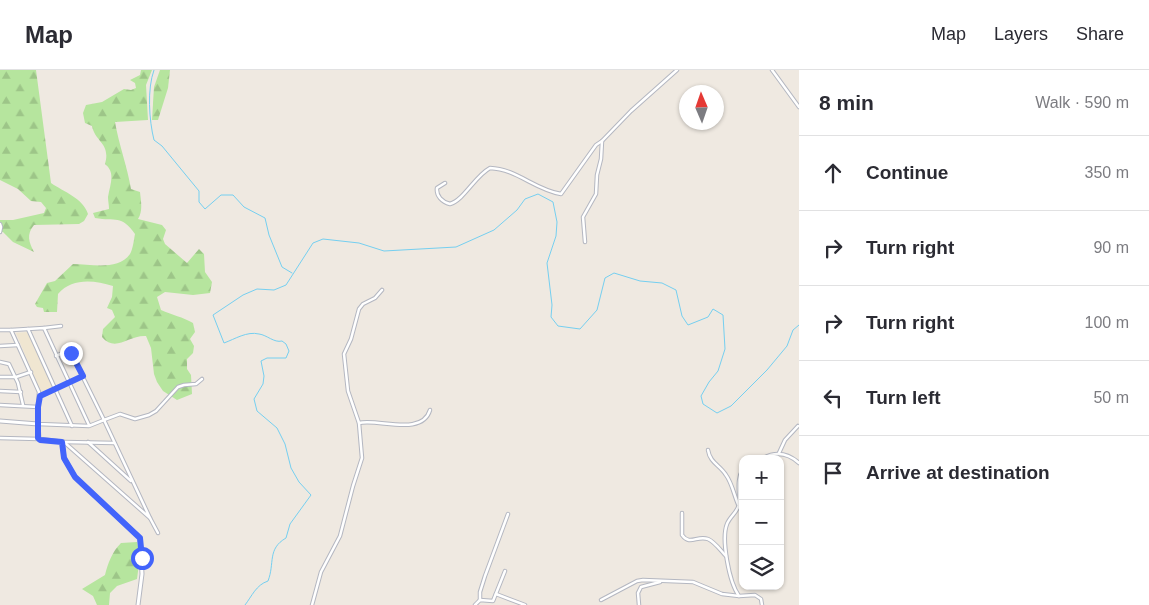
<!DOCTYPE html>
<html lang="en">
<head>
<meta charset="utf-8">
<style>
	:root { --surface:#fff; --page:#f2f2f3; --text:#2b2b33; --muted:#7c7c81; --line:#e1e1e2 }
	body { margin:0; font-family:Arial,sans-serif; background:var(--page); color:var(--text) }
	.controls { position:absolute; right:15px; bottom:15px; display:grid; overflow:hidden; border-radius:10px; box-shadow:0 1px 4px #0004 }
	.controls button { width:45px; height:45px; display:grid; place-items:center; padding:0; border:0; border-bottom:1px solid var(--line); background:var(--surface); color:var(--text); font:25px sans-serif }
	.compass { position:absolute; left:679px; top:15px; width:45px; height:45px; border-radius:50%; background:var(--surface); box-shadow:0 1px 4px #0004; rotate:358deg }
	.stop { position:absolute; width:15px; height:15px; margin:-11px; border:4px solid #4264fb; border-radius:50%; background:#fff }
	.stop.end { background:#4264fb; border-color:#fff; box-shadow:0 1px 5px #0008 }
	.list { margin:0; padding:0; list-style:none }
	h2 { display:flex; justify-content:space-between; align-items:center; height:65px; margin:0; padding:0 20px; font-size:21px }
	h2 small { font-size:16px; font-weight:400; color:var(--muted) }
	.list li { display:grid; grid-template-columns:32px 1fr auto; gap:15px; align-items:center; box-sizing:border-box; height:75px; padding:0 20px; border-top:1px solid var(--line) }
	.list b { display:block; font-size:19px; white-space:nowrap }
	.list em { font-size:16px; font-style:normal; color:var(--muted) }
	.icon { flex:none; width:28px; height:28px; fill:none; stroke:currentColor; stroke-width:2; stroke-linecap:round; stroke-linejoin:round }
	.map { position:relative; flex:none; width:799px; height:535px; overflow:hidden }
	header { display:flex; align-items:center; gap:30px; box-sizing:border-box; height:70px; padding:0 25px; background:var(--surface); border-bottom:1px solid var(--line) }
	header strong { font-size:24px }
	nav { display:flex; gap:28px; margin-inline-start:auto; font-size:18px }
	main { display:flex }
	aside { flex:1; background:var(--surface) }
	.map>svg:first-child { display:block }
	.education { fill:#f0e6d1 }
	.forest { fill:url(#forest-firs) }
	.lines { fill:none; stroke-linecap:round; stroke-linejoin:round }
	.stream { stroke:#75cff0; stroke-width:1 }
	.minor-casing { stroke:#b4b7c1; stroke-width:4.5 }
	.tertiary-casing { stroke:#b4b7c1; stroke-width:5 }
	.minor { stroke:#fff; stroke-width:2.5 }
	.tertiary { stroke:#fff; stroke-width:3 }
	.route { stroke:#4264fb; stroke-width:6 }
</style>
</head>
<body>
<header>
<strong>Map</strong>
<nav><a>Map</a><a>Layers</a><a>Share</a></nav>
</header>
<main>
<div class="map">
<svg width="799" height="535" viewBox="0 0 799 535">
	<defs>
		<pattern id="forest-firs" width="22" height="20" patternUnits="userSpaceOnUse" patternTransform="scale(1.25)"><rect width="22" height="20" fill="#b6e59e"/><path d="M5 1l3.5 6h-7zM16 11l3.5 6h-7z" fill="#9dc588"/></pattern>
	</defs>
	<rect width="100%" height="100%" fill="#efe9e1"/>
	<!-- education -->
	<polygon class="education" points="28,262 54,319 41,323 16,263"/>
	<!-- forest -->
	<g class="forest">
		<path d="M 0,0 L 36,0 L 51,113 C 64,122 83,128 88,144 L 84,151 L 79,154 L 34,155 C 26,165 29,172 34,182 L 13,172 L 3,162 L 0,162 L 0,150 L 13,150 L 44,143 L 46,138 L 41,132 L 31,131 L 18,119 L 0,110 Z"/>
		<path d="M 141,0 L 152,0 L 146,15 L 148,50 L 115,52 C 119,75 127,96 131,119 L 140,122 C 141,132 143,141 138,149 L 162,155 L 166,160 L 163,169 L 165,174 L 187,193 L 199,179 L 204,184 L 205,202 L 212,212 L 210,223 L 193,225 L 165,222 L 157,227 L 161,240 C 172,245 183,247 193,253 L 195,262 L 190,269 L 194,276 L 193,283 L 187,289 L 187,299 L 191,305 L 192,324 L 177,330 L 163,321 L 157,312 L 154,304 L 151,278 L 146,266 C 128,265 116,283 102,267 L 103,259 L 115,247 L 112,240 L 107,238 L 112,227 L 113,216 C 93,210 72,208 58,224 L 57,242 L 44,242 L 43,238 L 37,237 L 35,234 L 47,213 L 55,211 L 73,194 C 91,194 118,201 130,184 C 133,179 134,169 135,164 C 121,144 116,152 95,148 L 93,143 L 109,139 C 109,135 108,131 108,127 C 110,114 116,103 105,94 C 111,73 95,72 92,56 L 85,53 L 83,43 L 86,35 L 102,32 L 124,19 L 131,20 L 136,18 L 135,13 L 130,10 L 140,5 Z"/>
		<polygon points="160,0 170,0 168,18 158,50 152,50 154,17"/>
		<path d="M 137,472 L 140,486 L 137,509 L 117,516 L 110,523 L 109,535 L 97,535 L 93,526 L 82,519 L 105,505 C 108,493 112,482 121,473 Z"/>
	</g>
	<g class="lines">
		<!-- stream -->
		<g class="stream">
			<path d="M 154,0 C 147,19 149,50 154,70 L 162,76 L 199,121 L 199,132 L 205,139 L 221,125 L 233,125 L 244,137 L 265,148 L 269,165 L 282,197 L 292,203"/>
			<path d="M 245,535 C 252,526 256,515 268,511 C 275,493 267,479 286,468 L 290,454 L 311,425 L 299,412 L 291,398 L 285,374 L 277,358 L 257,341 L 254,329 L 263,314 L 264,306 L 261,291 L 267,288 L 286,288 L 289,281 L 286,274 L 282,271 C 274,273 267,265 259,264 C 247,261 235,269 224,273 L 213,245 L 243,225 L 257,219 L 274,220 L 286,215 L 313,173 L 323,169 L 359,173 L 384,181 L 456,177 L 494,160 L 517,140 L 525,129 L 538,124 L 553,132 L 557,152 L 556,166 L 547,193 L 552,235 L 551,247 L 558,256 L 580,259 L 597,240 L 605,208 L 614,203 L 640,211 L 662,213 L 676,220 L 682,246 L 688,255 L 708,247 L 713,239 L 723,245 L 725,279 L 718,301 L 709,312 L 701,326 L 703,334 L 717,343 L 731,336 L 767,300 L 787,276 L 793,260 L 799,255"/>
		</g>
		<defs>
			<g id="minor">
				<polyline points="772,0 799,37"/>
				<path d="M 445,113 L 437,118 C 436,126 442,132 450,134 C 464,130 475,106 490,98 C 517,99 535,120 561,124 L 596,75 L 602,71 L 631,41 L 677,0"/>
				<polyline points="0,154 1,157 0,162"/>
				<polyline points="585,172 583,147 596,124 597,105 601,89 602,71"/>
				<polyline points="44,258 61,256"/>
				<polyline points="28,259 72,356"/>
				<polyline points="0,260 11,260 39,322 38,337"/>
				<polyline points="11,260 44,258 89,355"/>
				<polyline points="0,276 18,275"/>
				<polyline points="56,286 69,280 71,283 104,350 120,344 135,349 149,345 156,341 178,317 184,315 196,314 202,309"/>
				<polyline points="0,292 9,294 18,313 23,335"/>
				<polyline points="0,307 16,307 31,302"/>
				<polyline points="0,321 21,322"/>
				<polyline points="40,326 83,306"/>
				<polyline points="0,335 38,337 38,354 89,356 104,350 150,448 64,372"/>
				<path d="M 359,353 C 378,348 422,367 430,340"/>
				<polyline points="0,368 39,369"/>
				<polyline points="65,372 114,373"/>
				<polyline points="88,372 131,411"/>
				<path d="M 708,380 C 710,393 720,395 726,405 C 732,413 734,425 738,434"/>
				<polyline points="779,383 785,370 798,356"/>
				<path d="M 761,389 C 775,381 787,382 799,393"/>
				<path d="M 743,399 C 736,410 740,422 739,434 C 738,442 730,446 727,454 C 721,469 729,512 739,526 L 755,525 L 761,529 L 762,535"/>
				<path d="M 682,443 L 682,465 C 690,476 697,465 708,469 C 715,472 721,481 726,486"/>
				<polyline points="150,448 158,463"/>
				<polyline points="496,524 525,535"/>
				<polyline points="480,530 480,522 485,506 508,444"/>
				<polyline points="601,530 637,511 643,510 693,512 722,524 739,526"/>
				<polyline points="312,535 321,502 340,466 353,416 362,388 359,353 348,321 344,284 351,269 359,239 363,234 375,228 382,220"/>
				<polyline points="475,535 480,530 493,531 505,501"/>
				<polyline points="639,535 638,523 641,517 660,512"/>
			</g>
			<polyline id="tertiary" points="0,351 38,354 39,369 62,372 64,388 75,407 140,468 142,504 138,535"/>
		</defs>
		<!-- minor casing -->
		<use href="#minor" class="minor-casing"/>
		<!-- tertiary casing -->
		<use href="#tertiary" class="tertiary-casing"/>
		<!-- minor -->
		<use href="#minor" class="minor"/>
		<!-- tertiary -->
		<use href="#tertiary" class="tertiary"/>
	</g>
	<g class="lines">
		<!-- route -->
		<polyline class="route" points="71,283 83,306 40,326 38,337 38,368 40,370 62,372 64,388 75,407 140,468 142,488"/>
	</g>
</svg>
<div class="controls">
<button>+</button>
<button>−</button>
<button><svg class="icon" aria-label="layers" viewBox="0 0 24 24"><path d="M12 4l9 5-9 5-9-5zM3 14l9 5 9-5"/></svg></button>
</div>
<svg class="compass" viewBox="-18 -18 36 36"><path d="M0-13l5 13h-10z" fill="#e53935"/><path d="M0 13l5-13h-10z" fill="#7c7c81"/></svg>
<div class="stop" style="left:142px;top:488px"></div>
<div class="stop end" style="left:71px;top:283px"></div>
</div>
<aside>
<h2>8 min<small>Walk · 590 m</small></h2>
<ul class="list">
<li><svg class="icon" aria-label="ahead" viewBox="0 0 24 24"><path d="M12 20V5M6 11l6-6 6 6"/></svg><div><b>Continue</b></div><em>350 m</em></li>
<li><svg class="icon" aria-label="right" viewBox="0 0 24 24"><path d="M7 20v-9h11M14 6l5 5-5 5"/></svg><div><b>Turn right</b></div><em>90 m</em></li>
<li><svg class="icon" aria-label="right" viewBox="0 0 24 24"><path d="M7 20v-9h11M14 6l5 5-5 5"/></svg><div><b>Turn right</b></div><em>100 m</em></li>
<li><svg class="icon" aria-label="left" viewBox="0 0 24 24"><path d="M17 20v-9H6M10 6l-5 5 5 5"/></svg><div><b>Turn left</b></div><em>50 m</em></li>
<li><svg class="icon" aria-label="arrive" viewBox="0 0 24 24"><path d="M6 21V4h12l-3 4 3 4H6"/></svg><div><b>Arrive at destination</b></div></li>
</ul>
</aside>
</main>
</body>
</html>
